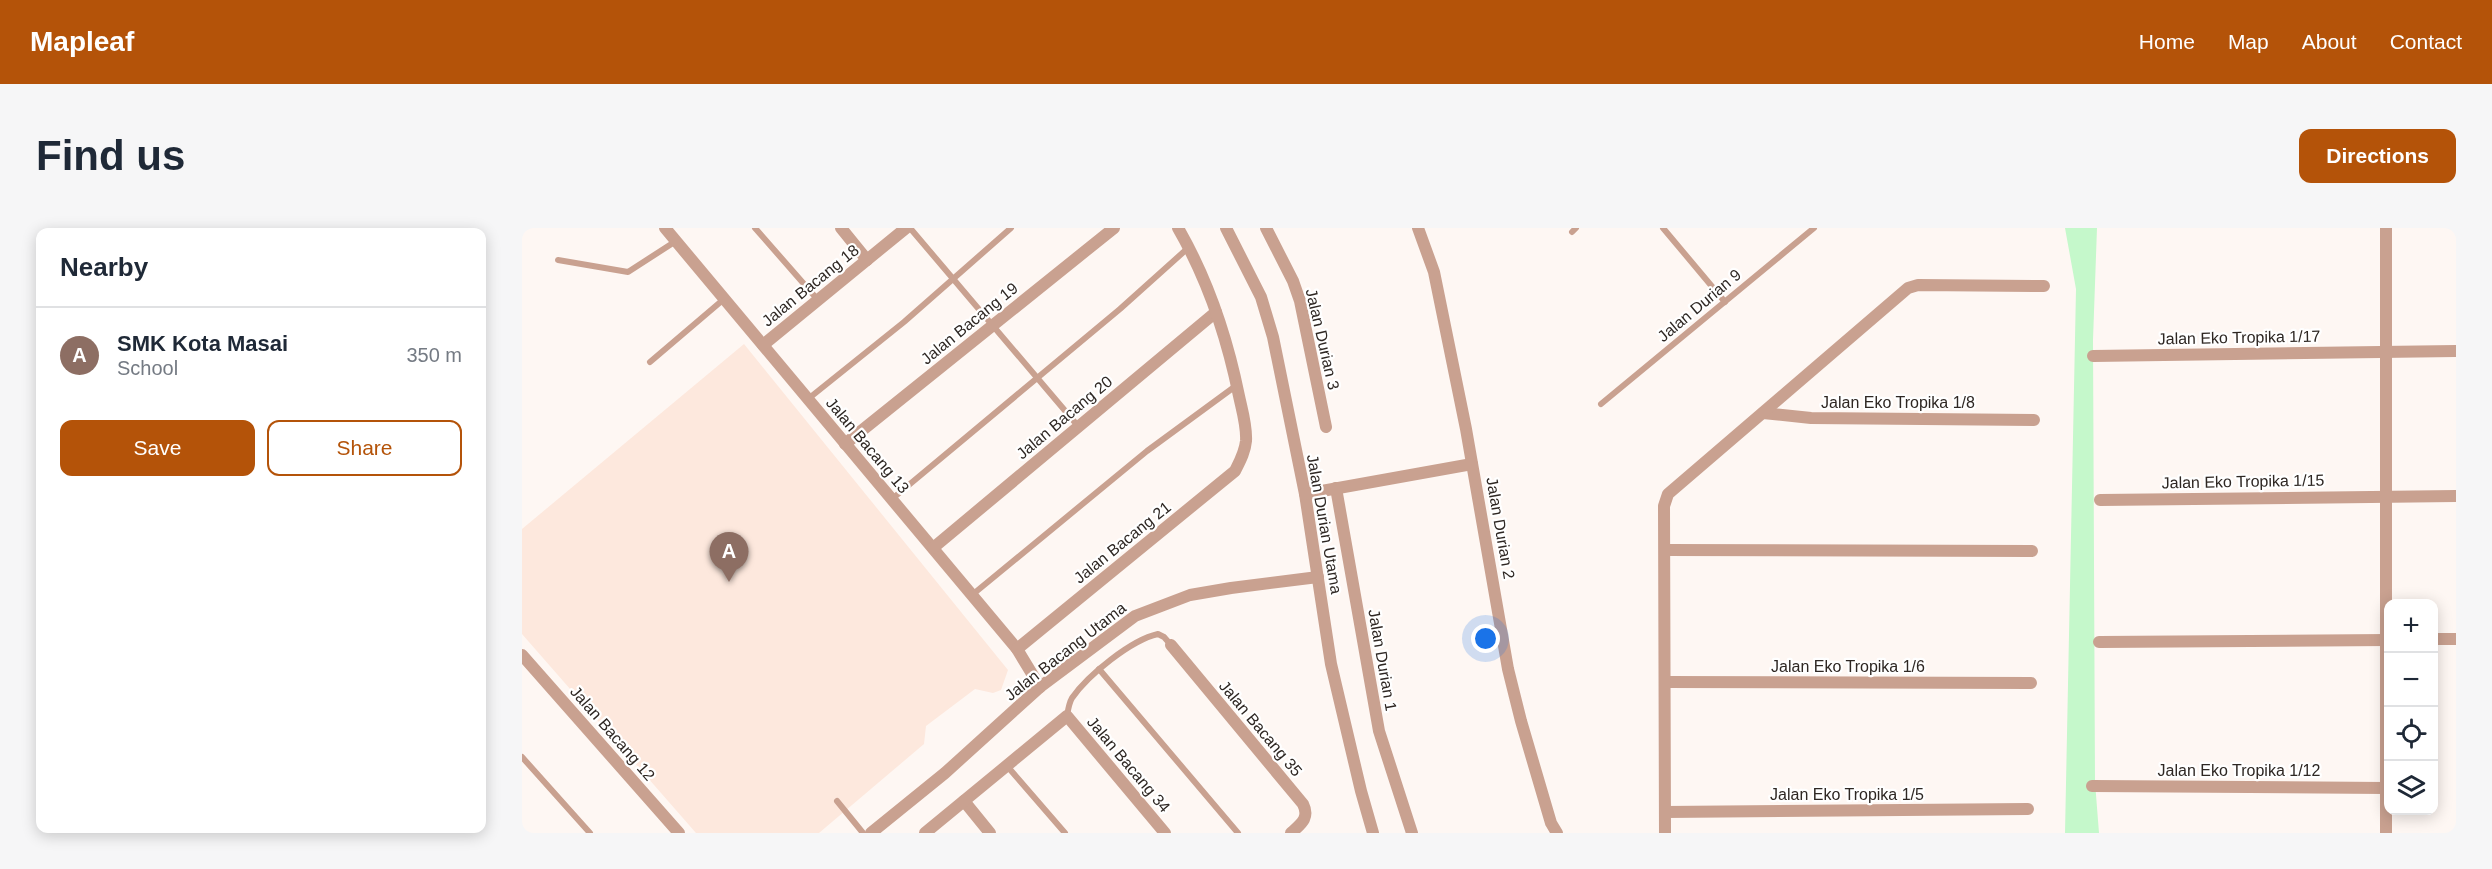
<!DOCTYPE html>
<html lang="en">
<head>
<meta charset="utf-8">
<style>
	:root { --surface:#fff; --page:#f6f6f7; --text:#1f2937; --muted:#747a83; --line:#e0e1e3; --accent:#b45309 }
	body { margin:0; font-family:Helvetica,sans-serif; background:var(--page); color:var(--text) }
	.controls { position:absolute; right:18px; bottom:18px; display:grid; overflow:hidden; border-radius:12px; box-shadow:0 3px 15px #0003 }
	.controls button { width:54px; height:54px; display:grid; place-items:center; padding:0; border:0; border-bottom:2px solid var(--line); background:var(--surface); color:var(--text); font:30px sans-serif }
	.you { position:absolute; left:964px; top:411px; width:21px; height:21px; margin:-15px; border:4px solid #fff; border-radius:50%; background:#1a73e8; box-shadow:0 0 0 9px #1a73e833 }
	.badge { display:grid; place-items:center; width:39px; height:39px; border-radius:50%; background:var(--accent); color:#fff; font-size:20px; font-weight:700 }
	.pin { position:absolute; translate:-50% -50px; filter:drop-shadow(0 2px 3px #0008) }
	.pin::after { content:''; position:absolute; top:32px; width:21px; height:18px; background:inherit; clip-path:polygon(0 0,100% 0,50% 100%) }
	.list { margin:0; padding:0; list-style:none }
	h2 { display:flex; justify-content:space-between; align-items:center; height:78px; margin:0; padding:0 24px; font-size:26px }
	h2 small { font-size:20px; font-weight:400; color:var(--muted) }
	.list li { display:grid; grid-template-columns:39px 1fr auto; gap:18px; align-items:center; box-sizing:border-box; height:96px; padding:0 24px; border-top:2px solid var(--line) }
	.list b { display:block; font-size:22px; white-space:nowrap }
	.list p { margin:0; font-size:20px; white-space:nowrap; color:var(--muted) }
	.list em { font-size:20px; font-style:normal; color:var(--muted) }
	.actions { display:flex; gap:12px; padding:18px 24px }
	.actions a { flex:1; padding:14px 0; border:2px solid var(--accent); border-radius:12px; text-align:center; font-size:21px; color:var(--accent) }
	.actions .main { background:var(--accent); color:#fff }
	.icon { flex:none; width:33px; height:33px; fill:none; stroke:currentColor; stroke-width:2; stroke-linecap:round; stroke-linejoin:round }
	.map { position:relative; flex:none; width:1934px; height:605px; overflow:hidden; border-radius:12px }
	header { display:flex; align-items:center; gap:36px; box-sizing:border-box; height:84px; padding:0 30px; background:var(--accent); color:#fff }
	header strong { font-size:28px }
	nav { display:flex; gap:33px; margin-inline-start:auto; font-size:21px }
	.intro { display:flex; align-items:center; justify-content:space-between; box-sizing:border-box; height:144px; padding:0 36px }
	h1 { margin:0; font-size:42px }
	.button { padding:15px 27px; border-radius:12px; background:var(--accent); color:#fff; font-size:21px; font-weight:700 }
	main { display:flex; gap:36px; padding:0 36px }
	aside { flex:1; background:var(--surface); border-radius:12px; box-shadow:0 3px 15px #0003 }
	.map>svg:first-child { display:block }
	.built { fill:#fde8dd }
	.green { fill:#c5f8cb }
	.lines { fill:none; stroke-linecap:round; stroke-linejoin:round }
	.lane { stroke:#c9a190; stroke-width:6 }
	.street { stroke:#c9a190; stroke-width:12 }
	.labels { text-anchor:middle; stroke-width:4.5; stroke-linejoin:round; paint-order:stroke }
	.street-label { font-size:16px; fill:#2e2723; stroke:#fff }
</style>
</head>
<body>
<header>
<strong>Mapleaf</strong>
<nav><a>Home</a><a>Map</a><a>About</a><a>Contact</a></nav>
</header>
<div class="intro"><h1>Find us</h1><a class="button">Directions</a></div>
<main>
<aside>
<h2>Nearby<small></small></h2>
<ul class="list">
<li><span class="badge" style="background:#8d6e63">A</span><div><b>SMK Kota Masai</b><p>School</p></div><em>350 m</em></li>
</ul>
<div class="actions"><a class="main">Save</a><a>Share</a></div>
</aside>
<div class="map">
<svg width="1934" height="605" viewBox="0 0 1934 605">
	<rect width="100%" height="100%" fill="#fef7f3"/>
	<!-- built -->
	<polygon class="built" points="222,116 486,442 479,462 471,465 453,461 404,498 402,516 297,605 174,605 0,406 0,301"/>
	<!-- green -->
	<polygon class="green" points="1543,0 1575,0 1571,112 1573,554 1577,605 1543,605 1554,61"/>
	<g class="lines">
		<!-- lane -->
		<g class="lane">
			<polyline points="233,0 296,72"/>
			<polyline points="388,0 556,198"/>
			<polyline points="1141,0 1203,74"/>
			<polyline points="1050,4 1054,0"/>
			<polyline points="36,32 106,44 154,13"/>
			<polyline points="128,134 202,71"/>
			<polyline points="286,171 382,94 489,0"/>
			<polyline points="1079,176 1292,0"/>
			<polyline points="370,271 598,81 666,20"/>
			<polyline points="450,367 625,223 715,157"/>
			<polyline points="577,441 716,605"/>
			<path d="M 545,488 C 546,482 547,475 550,470 C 566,447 609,412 636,406 L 642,409 L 649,417"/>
			<polyline points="0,529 68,605"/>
			<polyline points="485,538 543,605"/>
			<polyline points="315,573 341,605"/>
		</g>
		<!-- street -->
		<g class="street">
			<polyline points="143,0 495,421 518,459"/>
			<polyline points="319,0 345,32"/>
			<polyline points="704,0 739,69 751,109 783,266 809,436 839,563 851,605"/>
			<polyline points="744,0 771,53 778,73 804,199"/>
			<polyline points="896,0 912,44 944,201 986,441 999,493 1029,595 1035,605"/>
			<polyline points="241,117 384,0"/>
			<polyline points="1571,128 1934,123"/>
			<polyline points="1241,185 1289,190 1512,192"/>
			<polyline points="323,216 592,0"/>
			<polyline points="814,260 857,503 890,605"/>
			<polyline points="783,266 950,236"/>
			<polyline points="1578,272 1934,268"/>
			<polyline points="411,320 694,84"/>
			<polyline points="1143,322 1510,323"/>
			<polyline points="1912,411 1934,411"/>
			<polyline points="1577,414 1866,412"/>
			<path d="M 649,417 L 781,576 C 788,590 779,596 769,605"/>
			<path d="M 495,421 L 713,243 C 718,233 723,224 724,213 C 725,198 720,182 717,168 C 705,109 686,52 656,0"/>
			<polyline points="0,427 157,605"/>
			<polyline points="1143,454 1509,455"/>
			<polyline points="1570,558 1863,560"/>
			<polyline points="442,573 468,605"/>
			<polyline points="1143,584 1506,581"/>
			<polyline points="349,605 423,545 518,459 613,388 668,367 709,360 796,349"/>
			<polyline points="403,605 545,488 643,605"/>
			<polyline points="1143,605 1142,278 1146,266 1386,60 1396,57 1522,58"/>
			<polyline points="1864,605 1864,0"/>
		</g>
	</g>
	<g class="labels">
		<!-- street labels -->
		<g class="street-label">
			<text transform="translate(288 57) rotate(-39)" y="6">Jalan Bacang 18</text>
			<text transform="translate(1177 77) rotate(-40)" y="6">Jalan Durian 9</text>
			<text transform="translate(447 95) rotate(-39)" y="6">Jalan Bacang 19</text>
			<text transform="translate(1717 109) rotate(-1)" y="6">Jalan Eko Tropika 1/17</text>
			<text transform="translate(801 111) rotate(77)" y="6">Jalan Durian 3</text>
			<text x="1376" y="180">Jalan Eko Tropika 1/8</text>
			<text transform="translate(542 189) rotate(-40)" y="6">Jalan Bacang 20</text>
			<text transform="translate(346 217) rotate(50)" y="6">Jalan Bacang 13</text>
			<text transform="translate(1721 253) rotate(-1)" y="6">Jalan Eko Tropika 1/15</text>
			<text transform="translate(803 296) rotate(80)" y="6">Jalan Durian Utama</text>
			<text transform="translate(979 300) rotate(80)" y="6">Jalan Durian 2</text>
			<text transform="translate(600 314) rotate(-39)" y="6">Jalan Bacang 21</text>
			<text transform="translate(543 423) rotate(-38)" y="6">Jalan Bacang Utama</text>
			<text transform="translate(861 432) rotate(80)" y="6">Jalan Durian 1</text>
			<text x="1326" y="444">Jalan Eko Tropika 1/6</text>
			<text transform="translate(739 500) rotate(50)" y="6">Jalan Bacang 35</text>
			<text transform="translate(91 505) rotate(49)" y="6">Jalan Bacang 12</text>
			<text transform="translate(607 536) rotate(50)" y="6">Jalan Bacang 34</text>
			<text x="1717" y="548">Jalan Eko Tropika 1/12</text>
			<text x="1325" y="572">Jalan Eko Tropika 1/5</text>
		</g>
	</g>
</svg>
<div class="controls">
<button>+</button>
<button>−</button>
<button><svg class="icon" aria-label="locate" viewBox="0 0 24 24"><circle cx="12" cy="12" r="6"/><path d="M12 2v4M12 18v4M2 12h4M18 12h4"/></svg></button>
<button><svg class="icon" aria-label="layers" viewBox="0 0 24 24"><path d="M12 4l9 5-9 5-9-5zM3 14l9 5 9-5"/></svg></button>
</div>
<div class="you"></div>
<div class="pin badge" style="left:207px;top:354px;background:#8d6e63">A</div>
</div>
</main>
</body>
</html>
